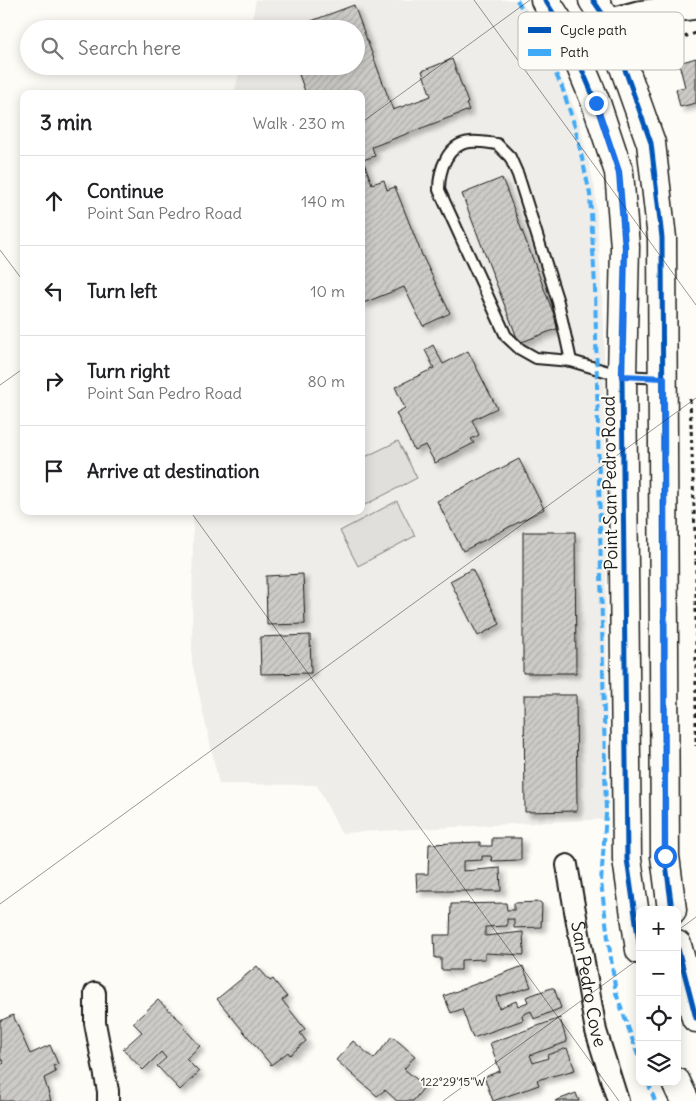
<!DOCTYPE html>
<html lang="en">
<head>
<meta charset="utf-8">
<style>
	:root { --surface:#fff; --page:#f6f6f6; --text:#202124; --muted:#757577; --line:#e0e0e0 }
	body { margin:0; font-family:Delius,sans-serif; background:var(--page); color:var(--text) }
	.controls { position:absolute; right:15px; bottom:15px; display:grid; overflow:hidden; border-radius:10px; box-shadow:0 2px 12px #0003 }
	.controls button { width:45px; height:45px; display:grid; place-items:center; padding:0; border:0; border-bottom:1px solid var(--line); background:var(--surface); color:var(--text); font:25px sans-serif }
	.stop { position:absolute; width:15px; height:15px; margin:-11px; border:4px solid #1a73e8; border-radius:50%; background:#fff }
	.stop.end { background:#1a73e8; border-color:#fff; box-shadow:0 1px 5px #0008 }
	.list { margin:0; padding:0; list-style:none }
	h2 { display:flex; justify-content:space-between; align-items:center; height:65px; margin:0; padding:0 20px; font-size:21px }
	h2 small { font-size:16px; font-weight:400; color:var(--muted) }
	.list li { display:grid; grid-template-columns:32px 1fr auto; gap:15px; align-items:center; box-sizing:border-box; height:90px; padding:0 20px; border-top:1px solid var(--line) }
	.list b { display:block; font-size:19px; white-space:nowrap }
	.list p { margin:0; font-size:16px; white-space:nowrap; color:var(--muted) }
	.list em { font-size:16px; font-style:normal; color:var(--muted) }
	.icon { flex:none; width:28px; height:28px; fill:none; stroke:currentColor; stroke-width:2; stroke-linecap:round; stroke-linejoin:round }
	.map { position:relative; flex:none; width:696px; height:1101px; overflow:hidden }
	.search { position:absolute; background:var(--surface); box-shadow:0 2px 12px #0003; left:20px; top:20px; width:345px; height:55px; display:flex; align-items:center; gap:12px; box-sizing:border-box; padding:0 18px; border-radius:28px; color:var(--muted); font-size:19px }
	.panel { position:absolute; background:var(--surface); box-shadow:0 2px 12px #0003; left:20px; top:90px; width:345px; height:425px; border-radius:10px }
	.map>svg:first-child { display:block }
	.built { fill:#eeede9 }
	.pitch { fill:#e0dfdb; stroke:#7e7e7c }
	.building { fill:url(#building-hatch); stroke:#1c1c1c; filter:url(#shadow) }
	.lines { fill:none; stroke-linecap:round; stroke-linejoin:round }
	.service-casing { stroke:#1c1c1c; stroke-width:14 }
	.minor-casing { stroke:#1c1c1c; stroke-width:24 }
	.tertiary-casing { stroke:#1c1c1c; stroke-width:29 }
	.secondary-casing { stroke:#1c1c1c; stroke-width:31 }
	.path { stroke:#1c1c1c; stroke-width:3; stroke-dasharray:4 4; stroke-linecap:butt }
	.service { stroke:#fdfcf7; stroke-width:10 }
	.minor { stroke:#fdfcf7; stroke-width:20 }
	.tertiary { stroke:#fdfcf7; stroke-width:25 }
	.secondary { stroke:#fdfcf7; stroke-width:28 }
	.quiet { stroke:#3fa9f5; stroke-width:4; stroke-dasharray:8 4; stroke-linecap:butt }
	.cycleway-casing { stroke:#fdfcf7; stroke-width:8 }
	.cycleway { stroke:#0057b8; stroke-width:5 }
	.route { stroke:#1a73e8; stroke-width:6 }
	.ticks { fill:none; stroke:#1c1c1c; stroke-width:1; stroke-opacity:0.45 }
	.labels { text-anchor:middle; stroke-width:4; stroke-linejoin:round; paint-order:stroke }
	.street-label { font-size:18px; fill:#1c1c1c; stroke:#fdfcf7 }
	.key { fill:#fdfcf7; stroke:#bab9b5; stroke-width:1 }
	.key-label { font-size:14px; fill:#1c1c1c }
	.ticks-label { font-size:12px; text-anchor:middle; fill:#1c1c1c; stroke:#fdfcf7; stroke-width:4; stroke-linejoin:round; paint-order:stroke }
</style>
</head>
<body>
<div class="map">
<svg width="696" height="1101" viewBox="0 0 696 1101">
	<defs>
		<pattern id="building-hatch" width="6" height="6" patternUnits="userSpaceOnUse" patternTransform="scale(1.25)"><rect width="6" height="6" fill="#cccbc8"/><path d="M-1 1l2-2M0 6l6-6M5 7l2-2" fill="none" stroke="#afaeab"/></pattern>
		<filter id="shadow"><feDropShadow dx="4.5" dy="4.5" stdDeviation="2.5" flood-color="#0004"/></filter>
	</defs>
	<rect width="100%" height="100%" fill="#fdfcf7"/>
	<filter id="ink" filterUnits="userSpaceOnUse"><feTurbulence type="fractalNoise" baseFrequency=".02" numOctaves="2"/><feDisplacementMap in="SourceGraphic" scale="10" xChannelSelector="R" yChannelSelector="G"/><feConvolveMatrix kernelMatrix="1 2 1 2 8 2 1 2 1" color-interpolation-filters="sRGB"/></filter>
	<g filter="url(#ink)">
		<!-- built -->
		<polygon class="built" points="256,0 521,0 543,38 578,116 595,189 604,325 608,819 341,833 317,785 219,784 192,662 193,511 361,511 361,94 234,94 241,66 356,66 356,29 250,29"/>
		<!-- pitch -->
		<g class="pitch">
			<polygon points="398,441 417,478 361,507 361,459"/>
			<polygon points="397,501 415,536 358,566 340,531"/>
		</g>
		<!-- building -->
		<g class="building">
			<polygon points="354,5 393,110 431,96 422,71 452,59 468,103 466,104 469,110 372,147 375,156 363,160 372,184 384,180 387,190 395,187 422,255 450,313 423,326 404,287 361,304 361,94 306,94 296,66 356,66 356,29 290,29"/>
			<polygon points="696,58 696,103 680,107 676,89 685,87 679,63"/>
			<polygon points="502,178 559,328 519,343 462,194"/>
			<polygon points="433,345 443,364 468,351 497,408 472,420 479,435 471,439 474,443 435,463 425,445 414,450 396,413 405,408 395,387 434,368 425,350"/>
			<polygon points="519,459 544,509 463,551 437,501"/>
			<polygon points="523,532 575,532 576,673 523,673"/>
			<polygon points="472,569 500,624 478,636 450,581"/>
			<polygon points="303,574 305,624 267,625 266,576"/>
			<polygon points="310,635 311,673 261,674 260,637"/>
			<polygon points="524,695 576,695 577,811 525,812"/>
			<polygon points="492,838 521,838 521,860 492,861 491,856 482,856 482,860 463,861 463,871 500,868 501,891 417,891 416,874 428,874 429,844 480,842 480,846 492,846"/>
			<polygon points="540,902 542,904 541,927 514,928 514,919 507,919 507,926 485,927 485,936 523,932 524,955 485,953 485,959 461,960 461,970 441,970 441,958 435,958 434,935 450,935 451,904 506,903 507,910 514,910 514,903"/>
			<polygon points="257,966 270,981 273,979 287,997 282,1000 305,1029 300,1033 306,1041 290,1055 288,1052 271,1065 217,999"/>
			<polygon points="523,966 531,987 496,997 499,1008 516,1001 518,1006 528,1002 526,997 551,988 554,988 561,1008 534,1019 531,1011 522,1015 523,1020 473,1038 462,1009 451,1013 444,996"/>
			<polygon points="158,1000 186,1026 184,1028 200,1046 186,1059 199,1072 180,1090 157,1066 166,1058 161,1052 143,1070 123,1049 142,1032 133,1023"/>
			<polygon points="13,1015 30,1054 50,1045 58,1064 53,1066 56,1072 44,1078 51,1101 0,1101 0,1065 4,1063 0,1057 0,1021"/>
			<polygon points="560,1018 567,1042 530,1055 533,1063 548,1058 547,1055 567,1048 575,1070 537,1080 539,1085 493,1101 484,1077 500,1071 490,1043"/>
			<polygon points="392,1036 415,1056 404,1069 425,1086 413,1101 397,1101 385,1090 377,1096 336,1060 353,1041 374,1059"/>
			<polygon points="576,1093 579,1101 555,1101"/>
		</g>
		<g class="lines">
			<defs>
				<path id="service" d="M 571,361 L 558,302 L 518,175 L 510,157 L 497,144 C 489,143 479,141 470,142 C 447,144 439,170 439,190 L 506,336 L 520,349 L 536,358 L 571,361 L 622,376 L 663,378"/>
				<g id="minor">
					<path id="s1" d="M 567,865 L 596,1031 L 618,1101"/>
					<polyline points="95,993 95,1023 108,1091 108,1101"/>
				</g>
				<polyline id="tertiary" points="569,38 608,22 638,14 696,6"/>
				<g id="secondary">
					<polyline points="545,0 569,38 596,103 619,172 625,247 622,376 627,859 640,950"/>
					<polyline points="593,0 608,22 651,143 662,238 665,856 672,910"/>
					<polyline points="677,945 696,1018"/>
					<polyline points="676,1082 685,1101"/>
				</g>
			</defs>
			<!-- service casing -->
			<use href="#service" class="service-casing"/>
			<!-- minor casing -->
			<use href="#minor" class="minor-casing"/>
			<!-- tertiary casing -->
			<use href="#tertiary" class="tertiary-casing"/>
			<!-- secondary casing -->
			<use href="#secondary" class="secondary-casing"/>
			<!-- path -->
			<g class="path">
				<polyline points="649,55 672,41 696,33"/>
				<polyline points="690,399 696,560"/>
				<polyline points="696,561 696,746"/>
			</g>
			<!-- service -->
			<use href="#service" class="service"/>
			<!-- minor -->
			<use href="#minor" class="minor"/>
			<!-- tertiary -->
			<use href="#tertiary" class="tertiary"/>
			<!-- secondary -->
			<use href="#secondary" class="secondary"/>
			<!-- quiet -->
			<g class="quiet">
				<polyline points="517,0 538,36 562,87 575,127 590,194 595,287 606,814 601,882 608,938 616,993 640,1061"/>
				<polyline points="648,1082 655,1101"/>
			</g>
			<defs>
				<g id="cycleway">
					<polyline points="545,0 569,38 596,103 619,172 625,247 622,376 627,859 640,950"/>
					<polyline points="593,0 608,22 651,143 662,238 665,856 672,910"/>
					<polyline points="677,945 696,1018"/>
				</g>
			</defs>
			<!-- cycleway casing -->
			<use href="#cycleway" class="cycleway-casing"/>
			<!-- cycleway -->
			<use href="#cycleway" class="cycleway"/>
		</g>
	</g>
	<g class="lines" filter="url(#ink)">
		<!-- route -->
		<polyline class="route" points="596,103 619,172 625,247 622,376 664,378 665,856"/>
	</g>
	<!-- ticks -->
	<path class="ticks" d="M 474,0 L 696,305M 361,123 L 530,0M 0,250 L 24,282M 0,385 L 24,368M 190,511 L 619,1101M 0,904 L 696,398M 677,931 L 696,917M 443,1101 L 640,958"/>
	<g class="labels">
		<!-- street labels -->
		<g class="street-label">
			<text transform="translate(610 483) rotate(-91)" y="6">Point San Pedro Road</text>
			<text dy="6" stroke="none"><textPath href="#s1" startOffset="121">San Pedro Cove</textPath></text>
		</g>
	</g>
	<!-- legend -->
	<rect x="518" y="12" width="166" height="58" rx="8" class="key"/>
	<rect x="528" y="27" width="23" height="6" fill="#0057b8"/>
	<rect x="528" y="49" width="23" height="7" fill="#3fa9f5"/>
	<g class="key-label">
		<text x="560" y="35">Cycle path</text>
		<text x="560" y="57">Path</text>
	</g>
	<g class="ticks-label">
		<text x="453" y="1086">122°29'15"W</text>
	</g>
</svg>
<div class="controls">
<button>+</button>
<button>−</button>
<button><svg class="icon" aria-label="locate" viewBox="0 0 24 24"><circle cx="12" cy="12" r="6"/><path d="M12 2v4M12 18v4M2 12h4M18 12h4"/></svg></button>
<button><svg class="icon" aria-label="layers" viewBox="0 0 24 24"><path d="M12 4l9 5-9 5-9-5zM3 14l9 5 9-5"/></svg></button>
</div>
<div class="stop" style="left:665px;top:856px"></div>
<div class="stop end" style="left:596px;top:103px"></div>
<div class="search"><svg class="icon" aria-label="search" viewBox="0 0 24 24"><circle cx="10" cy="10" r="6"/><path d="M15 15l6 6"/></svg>Search here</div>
<section class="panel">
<h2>3 min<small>Walk · 230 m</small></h2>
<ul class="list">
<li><svg class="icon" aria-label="ahead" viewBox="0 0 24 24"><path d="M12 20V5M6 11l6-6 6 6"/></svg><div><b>Continue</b><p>Point San Pedro Road</p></div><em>140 m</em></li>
<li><svg class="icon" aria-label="left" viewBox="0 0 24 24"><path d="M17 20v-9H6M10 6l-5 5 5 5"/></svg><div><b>Turn left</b></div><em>10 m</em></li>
<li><svg class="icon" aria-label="right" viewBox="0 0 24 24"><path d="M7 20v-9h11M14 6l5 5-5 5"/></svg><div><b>Turn right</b><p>Point San Pedro Road</p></div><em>80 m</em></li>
<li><svg class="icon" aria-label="arrive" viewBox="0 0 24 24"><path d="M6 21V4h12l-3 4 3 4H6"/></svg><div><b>Arrive at destination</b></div></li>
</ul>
</section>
</div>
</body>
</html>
